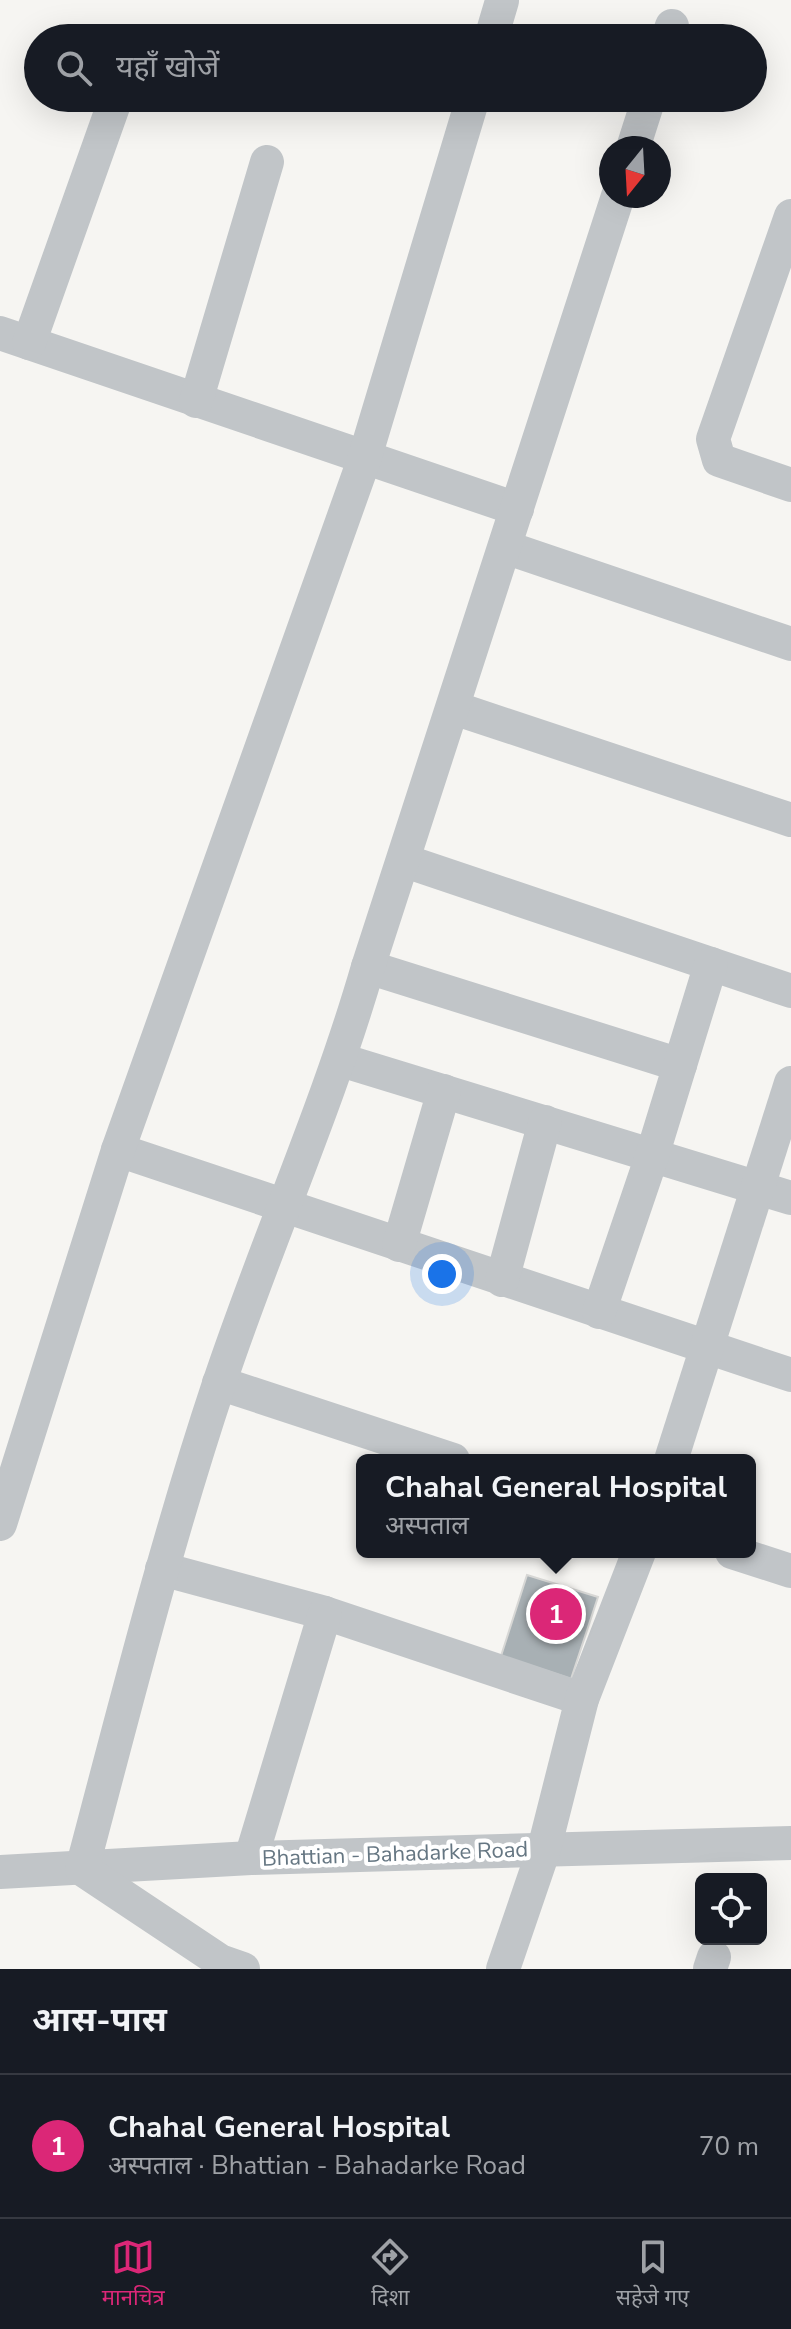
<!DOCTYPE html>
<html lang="hi">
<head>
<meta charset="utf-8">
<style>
	:root { --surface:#171b24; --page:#242831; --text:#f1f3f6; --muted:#9ea1a6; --line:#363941; --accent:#db2777 }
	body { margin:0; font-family:"Nunito Sans","Noto Sans Devanagari",sans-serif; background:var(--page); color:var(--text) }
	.controls { position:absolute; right:24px; bottom:24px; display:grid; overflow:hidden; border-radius:12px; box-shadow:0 8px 32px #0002 }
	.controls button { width:72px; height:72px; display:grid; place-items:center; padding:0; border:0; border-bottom:2px solid var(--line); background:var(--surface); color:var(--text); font:40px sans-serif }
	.compass { position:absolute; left:599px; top:136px; width:72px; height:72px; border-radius:50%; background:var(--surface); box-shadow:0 8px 32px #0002; rotate:198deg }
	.you { position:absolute; left:442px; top:1274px; width:28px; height:28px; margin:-20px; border:6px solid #fff; border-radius:50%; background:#1a73e8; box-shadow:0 0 0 12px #1a73e833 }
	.badge { display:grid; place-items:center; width:52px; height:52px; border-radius:50%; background:var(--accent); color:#fff; font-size:26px; font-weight:700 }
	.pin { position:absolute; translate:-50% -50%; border:4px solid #fff; box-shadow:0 2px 8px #0006 }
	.popup { position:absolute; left:356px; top:1454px; width:400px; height:104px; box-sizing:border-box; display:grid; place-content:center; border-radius:12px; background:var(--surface); filter:drop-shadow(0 2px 6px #0005); font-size:26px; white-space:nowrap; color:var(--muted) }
	.popup b { font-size:30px; color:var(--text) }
	.popup::after { content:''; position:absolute; left:50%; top:100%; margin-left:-16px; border:16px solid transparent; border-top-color:var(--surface) }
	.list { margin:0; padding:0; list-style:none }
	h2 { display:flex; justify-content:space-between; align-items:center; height:104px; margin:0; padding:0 32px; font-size:34px }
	h2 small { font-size:26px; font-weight:400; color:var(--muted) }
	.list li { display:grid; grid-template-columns:52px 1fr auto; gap:24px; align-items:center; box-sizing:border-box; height:144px; padding:0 32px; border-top:2px solid var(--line) }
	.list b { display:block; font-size:30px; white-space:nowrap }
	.list p { margin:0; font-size:26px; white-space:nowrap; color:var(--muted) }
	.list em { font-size:26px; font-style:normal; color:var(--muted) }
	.icon { flex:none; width:44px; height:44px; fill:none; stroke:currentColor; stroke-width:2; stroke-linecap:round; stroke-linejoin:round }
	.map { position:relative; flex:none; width:791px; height:1969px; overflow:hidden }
	.search { position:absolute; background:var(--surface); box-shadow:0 8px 32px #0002; left:24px; right:24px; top:24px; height:88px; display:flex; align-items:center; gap:20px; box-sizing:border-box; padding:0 28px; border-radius:44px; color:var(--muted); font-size:30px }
	.sheet { height:248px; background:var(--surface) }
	nav { display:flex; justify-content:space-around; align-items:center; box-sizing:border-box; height:112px; border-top:2px solid var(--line); background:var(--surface); font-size:22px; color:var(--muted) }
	nav a { display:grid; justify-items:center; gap:4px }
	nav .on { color:var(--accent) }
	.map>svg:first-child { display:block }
	.building { fill:#a8b0b4; stroke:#d7d7d5; stroke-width:2 }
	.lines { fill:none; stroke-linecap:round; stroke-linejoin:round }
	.minor { stroke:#c1c5c8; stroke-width:34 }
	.labels { text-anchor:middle; stroke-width:8; stroke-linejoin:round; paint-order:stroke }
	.street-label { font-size:22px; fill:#657682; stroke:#fff }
</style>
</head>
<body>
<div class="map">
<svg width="791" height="1969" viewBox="0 0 791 1969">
	<rect width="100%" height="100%" fill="#f6f5f2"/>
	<!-- building -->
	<polygon class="building" points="527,1575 598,1597 571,1679 501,1656"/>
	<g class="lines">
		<!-- minor -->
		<g class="minor">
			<polyline points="491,38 502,1"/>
			<polyline points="668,38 672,26"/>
			<polyline points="633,148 649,98"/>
			<polyline points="791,216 713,439 719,460 791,485"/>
			<polyline points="0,333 517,509"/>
			<polyline points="29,343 116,98"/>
			<polyline points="196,401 267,162"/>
			<polyline points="505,547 791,644"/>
			<polyline points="454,708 791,820"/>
			<polyline points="405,861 791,991"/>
			<polyline points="368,967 680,1065"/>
			<polyline points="341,1060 791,1198"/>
			<polyline points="118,1150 791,1375"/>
			<polyline points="399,1245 444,1091"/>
			<polyline points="502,1280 545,1122"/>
			<polyline points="599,1312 652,1156 711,964"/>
			<polyline points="219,1383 453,1460"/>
			<polyline points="671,1460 791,1083"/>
			<polyline points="0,1524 118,1150 364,460 473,98"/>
			<polyline points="732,1552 791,1571"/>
			<polyline points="162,1569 325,1613 582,1699"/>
			<polyline points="251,1858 325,1613"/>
			<polyline points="0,1872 251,1858 791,1843"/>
			<path d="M 243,1969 L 220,1961 L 82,1869 C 125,1707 166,1543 219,1384 C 266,1243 327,1109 368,967 L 618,196"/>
			<polyline points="503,1969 544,1849 582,1699 639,1552"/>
			<polyline points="710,1969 714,1957"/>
		</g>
	</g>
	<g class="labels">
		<!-- street labels -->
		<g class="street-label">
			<text transform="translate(395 1853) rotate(-2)" y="8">Bhattian - Bahadarke Road</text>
		</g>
	</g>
</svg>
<div class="controls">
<button><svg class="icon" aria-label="locate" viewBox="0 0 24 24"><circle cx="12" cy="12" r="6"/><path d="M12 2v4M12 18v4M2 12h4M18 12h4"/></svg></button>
</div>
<svg class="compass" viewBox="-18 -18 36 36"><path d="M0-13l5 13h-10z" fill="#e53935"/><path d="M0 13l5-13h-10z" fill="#9ea1a6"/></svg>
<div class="you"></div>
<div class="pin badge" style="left:556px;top:1614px">1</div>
<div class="popup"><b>Chahal General Hospital</b>अस्पताल</div>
<div class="search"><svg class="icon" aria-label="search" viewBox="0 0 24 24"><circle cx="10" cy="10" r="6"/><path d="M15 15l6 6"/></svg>यहाँ खोजें</div>
</div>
<section class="sheet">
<h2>आस-पास<small></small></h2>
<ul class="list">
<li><span class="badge">1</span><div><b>Chahal General Hospital</b><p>अस्पताल · Bhattian - Bahadarke Road</p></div><em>70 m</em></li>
</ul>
</section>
<nav>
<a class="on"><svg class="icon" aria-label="map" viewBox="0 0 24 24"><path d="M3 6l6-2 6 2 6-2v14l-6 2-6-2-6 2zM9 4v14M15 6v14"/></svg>मानचित्र</a>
<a><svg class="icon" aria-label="directions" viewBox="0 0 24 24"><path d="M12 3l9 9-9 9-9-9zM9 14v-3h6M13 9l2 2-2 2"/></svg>दिशा</a>
<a><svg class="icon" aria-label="saved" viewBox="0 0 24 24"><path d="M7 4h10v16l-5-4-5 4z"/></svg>सहेजे गए</a>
</nav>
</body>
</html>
